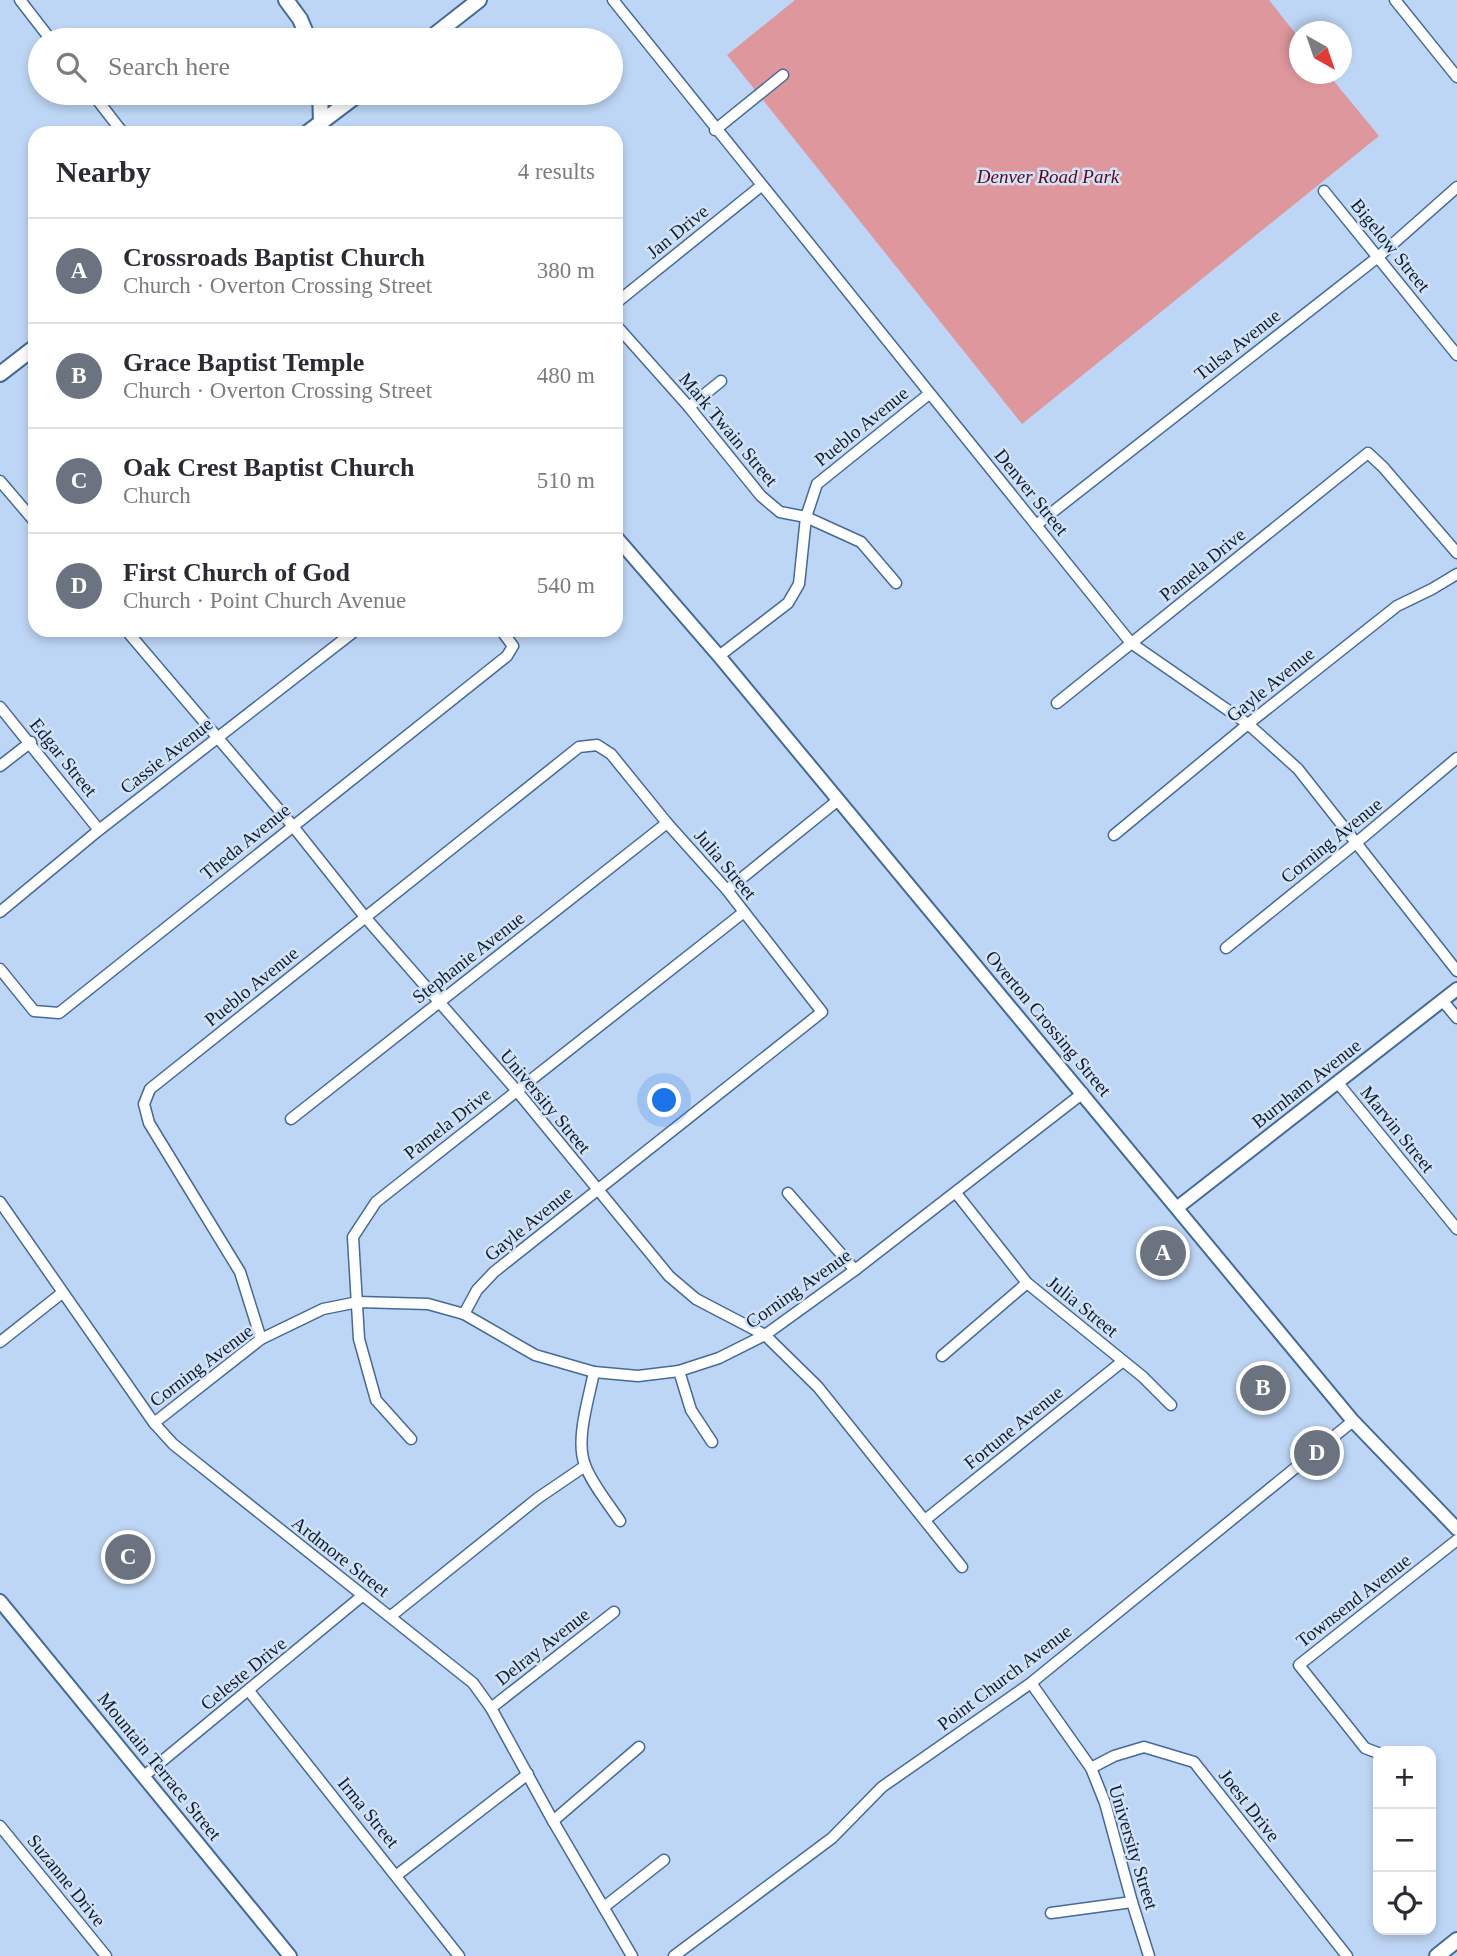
<!DOCTYPE html>
<html lang="en">
<head>
<meta charset="utf-8">
<style>
	:root { --surface:#fff; --page:#f7f7f7; --text:#2b2b33; --muted:#7c7c81; --line:#e1e1e2; --accent:#b45309 }
	body { margin:0; font-family:"Times New Roman",serif; background:var(--page); color:var(--text) }
	.controls { position:absolute; right:21px; bottom:21px; display:grid; overflow:hidden; border-radius:14px; box-shadow:0 4px 10px #0003 }
	.controls button { width:63px; height:63px; display:grid; place-items:center; padding:0; border:0; border-bottom:2px solid var(--line); background:var(--surface); color:var(--text); font:35px sans-serif }
	.compass { position:absolute; left:1289px; top:21px; width:63px; height:63px; border-radius:50%; background:var(--surface); box-shadow:0 4px 10px #0003; rotate:140deg }
	.you { position:absolute; left:665px; top:1101px; width:24px; height:24px; margin:-18px; border:5px solid #fff; border-radius:50%; background:#1a73e8; box-shadow:0 0 0 10px #1a73e833 }
	.badge { display:grid; place-items:center; width:46px; height:46px; border-radius:50%; background:var(--accent); color:#fff; font-size:23px; font-weight:700 }
	.pin { position:absolute; translate:-50% -50%; border:4px solid #fff; box-shadow:0 2px 7px #0006 }
	.list { margin:0; padding:0; list-style:none }
	h2 { display:flex; justify-content:space-between; align-items:center; height:91px; margin:0; padding:0 28px; font-size:30px }
	h2 small { font-size:23px; font-weight:400; color:var(--muted) }
	.list li { display:grid; grid-template-columns:46px 1fr auto; gap:21px; align-items:center; box-sizing:border-box; height:105px; padding:0 28px; border-top:2px solid var(--line) }
	.list b { display:block; font-size:26px; white-space:nowrap }
	.list p { margin:0; font-size:23px; white-space:nowrap; color:var(--muted) }
	.list em { font-size:23px; font-style:normal; color:var(--muted) }
	.icon { flex:none; width:38px; height:38px; fill:none; stroke:currentColor; stroke-width:2; stroke-linecap:round; stroke-linejoin:round }
	.map { position:relative; flex:none; width:1457px; height:1956px; overflow:hidden }
	.search { position:absolute; background:var(--surface); box-shadow:0 4px 10px #0003; left:28px; top:28px; width:595px; height:77px; display:flex; align-items:center; gap:18px; box-sizing:border-box; padding:0 24px; border-radius:38px; color:var(--muted); font-size:26px }
	.panel { position:absolute; background:var(--surface); box-shadow:0 4px 10px #0003; left:28px; top:126px; width:595px; height:511px; border-radius:21px }
	.map>svg:first-child { display:block }
	.green { fill:#de979c }
	.lines { fill:none; stroke-linecap:round; stroke-linejoin:round }
	.minor-casing { stroke:#456a98; stroke-width:13 }
	.tertiary-casing { stroke:#456a98; stroke-width:16 }
	.secondary-casing { stroke:#456a98; stroke-width:18 }
	.minor { stroke:#fff; stroke-width:10 }
	.tertiary { stroke:#fff; stroke-width:12 }
	.secondary { stroke:#fff; stroke-width:14 }
	.labels { text-anchor:middle; stroke-width:5; stroke-linejoin:round; paint-order:stroke }
	.park-label { font-size:19px; font-style:italic; fill:#5c081d; stroke:#d2e2f7 }
	.street-label { font-size:19px; fill:#0e1d30; stroke:#d2e2f7 }
</style>
</head>
<body>
<div class="map">
<svg width="1457" height="1956" viewBox="0 0 1457 1956">
	<rect width="100%" height="100%" fill="#bed6f5"/>
	<!-- green -->
	<polygon class="green" points="795,0 1269,0 1299,38 1300,74 1328,74 1379,136 1022,424 727,55"/>
	<g class="lines">
		<defs>
			<g id="minor">
				<polyline points="20,0 51,40"/>
				<polyline points="613,0 1131,643 1248,724 1298,769 1457,971"/>
				<polyline points="1395,0 1457,77"/>
				<polyline points="92,93 123,133"/>
				<polyline points="715,130 783,75"/>
				<polyline points="1324,191 1457,355"/>
				<polyline points="616,303 761,186"/>
				<polyline points="616,325 689,407 761,496 780,512 806,517 861,542 896,583"/>
				<polyline points="689,407 721,381"/>
				<polyline points="0,481 35,522"/>
				<polyline points="1036,525 1378,257 1457,187"/>
				<polyline points="126,630 292,825 365,917 517,1091 669,1276 696,1299 765,1335 818,1387 962,1567"/>
				<polyline points="719,656 788,603 799,584 806,517 817,484 929,394"/>
				<polyline points="1057,703 1368,453 1383,467 1457,553"/>
				<polyline points="0,707 99,830"/>
				<polyline points="0,766 31,742"/>
				<polyline points="1114,835 1248,724 1397,606 1432,589 1457,574"/>
				<polyline points="727,890 837,801"/>
				<polyline points="0,912 99,830 356,630"/>
				<polyline points="1226,948 1356,843 1457,758"/>
				<polyline points="0,969 34,1011 59,1013 507,656 513,646 501,630"/>
				<polyline points="1442,1000 1457,1018"/>
				<polyline points="1338,1083 1457,1229"/>
				<polyline points="291,1119 667,823"/>
				<polyline points="788,1193 855,1270"/>
				<polyline points="956,1193 1027,1283 1143,1377 1171,1405"/>
				<polyline points="0,1202 154,1423 173,1444 473,1683 491,1708 553,1821 632,1956"/>
				<polyline points="261,1339 240,1272 149,1123 144,1104 150,1089 579,747 597,745 611,754 667,823 727,890 822,1012 494,1272 477,1290 464,1314"/>
				<polyline points="0,1342 62,1293"/>
				<polyline points="942,1356 1027,1283"/>
				<polyline points="679,1371 691,1410 712,1442"/>
				<path d="M 594,1372 C 589,1398 575,1440 585,1465 C 592,1484 608,1503 620,1521"/>
				<polyline points="154,1423 261,1339 323,1309 358,1302 428,1304 464,1314 535,1355 594,1372 638,1376 679,1371 719,1358 765,1335 855,1270 1083,1093"/>
				<polyline points="411,1439 376,1400 359,1339 353,1237 376,1202 744,912"/>
				<polyline points="925,1520 1123,1361"/>
				<polyline points="391,1616 538,1498 585,1466"/>
				<polyline points="1031,1683 1091,1768 1105,1803 1132,1902 1149,1956"/>
				<polyline points="249,1691 459,1956"/>
				<polyline points="491,1708 614,1612"/>
				<polyline points="1378,1753 1365,1748 1299,1665 1457,1540"/>
				<polyline points="1091,1768 1114,1756 1144,1747 1194,1762 1347,1956"/>
				<polyline points="144,1776 362,1596"/>
				<polyline points="553,1821 639,1747"/>
				<polyline points="0,1826 106,1956"/>
				<polyline points="397,1875 528,1774"/>
				<polyline points="604,1907 664,1860"/>
				<polyline points="1051,1913 1132,1902"/>
				<polyline points="674,1956 832,1838 882,1787 1031,1683 1353,1421"/>
			</g>
			<g id="tertiary">
				<polyline points="616,537 719,656 1353,1421 1457,1529"/>
				<polyline points="1178,1207 1457,989"/>
				<polyline points="0,1601 290,1956"/>
			</g>
			<g id="secondary">
				<polyline points="286,0 300,19 309,40"/>
				<polyline points="428,40 479,0"/>
				<polyline points="320,93 321,122"/>
				<polyline points="307,133 360,93"/>
				<polyline points="0,374 35,347"/>
				<polyline points="1437,1956 1457,1940"/>
			</g>
		</defs>
		<!-- minor casing -->
		<use href="#minor" class="minor-casing"/>
		<!-- tertiary casing -->
		<use href="#tertiary" class="tertiary-casing"/>
		<!-- secondary casing -->
		<use href="#secondary" class="secondary-casing"/>
		<!-- minor -->
		<use href="#minor" class="minor"/>
		<!-- tertiary -->
		<use href="#tertiary" class="tertiary"/>
		<!-- secondary -->
		<use href="#secondary" class="secondary"/>
	</g>
	<g class="labels">
		<!-- park labels -->
		<g class="park-label">
			<text x="1048" y="183">Denver Road Park</text>
		</g>
		<!-- street labels -->
		<g class="street-label">
			<text transform="translate(677 231) rotate(-39)" y="7">Jan Drive</text>
			<text transform="translate(1391 245) rotate(51)" y="7">Bigelow Street</text>
			<text transform="translate(1237 344) rotate(-38)" y="7">Tulsa Avenue</text>
			<text transform="translate(861 426) rotate(-39)" y="7">Pueblo Avenue</text>
			<text transform="translate(729 429) rotate(50)" y="7">Mark Twain Street</text>
			<text transform="translate(1032 492) rotate(51)" y="7">Denver Street</text>
			<text transform="translate(1202 564) rotate(-39)" y="7">Pamela Drive</text>
			<text transform="translate(1270 684) rotate(-39)" y="7">Gayle Avenue</text>
			<text transform="translate(166 755) rotate(-38)" y="7">Cassie Avenue</text>
			<text transform="translate(64 757) rotate(51)" y="7">Edgar Street</text>
			<text transform="translate(1331 840) rotate(-39)" y="7">Corning Avenue</text>
			<text transform="translate(245 841) rotate(-39)" y="7">Theda Avenue</text>
			<text transform="translate(726 864) rotate(50)" y="7">Julia Street</text>
			<text transform="translate(468 957) rotate(-38)" y="7">Stephanie Avenue</text>
			<text transform="translate(251 986) rotate(-39)" y="7">Pueblo Avenue</text>
			<text transform="translate(1049 1023) rotate(50)" y="7">Overton Crossing Street</text>
			<text transform="translate(1306 1083) rotate(-38)" y="7">Burnham Avenue</text>
			<text transform="translate(546 1101) rotate(50)" y="7">University Street</text>
			<text transform="translate(447 1123) rotate(-38)" y="7">Pamela Drive</text>
			<text transform="translate(1398 1129) rotate(51)" y="7">Marvin Street</text>
			<text transform="translate(528 1223) rotate(-39)" y="7">Gayle Avenue</text>
			<text transform="translate(798 1288) rotate(-35)" y="7">Corning Avenue</text>
			<text transform="translate(1083 1306) rotate(39)" y="7">Julia Street</text>
			<text transform="translate(201 1365) rotate(-37)" y="7">Corning Avenue</text>
			<text transform="translate(1013 1427) rotate(-39)" y="7">Fortune Avenue</text>
			<text transform="translate(341 1556) rotate(38)" y="7">Ardmore Street</text>
			<text transform="translate(1353 1600) rotate(-38)" y="7">Townsend Avenue</text>
			<text transform="translate(542 1646) rotate(-38)" y="7">Delray Avenue</text>
			<text transform="translate(243 1673) rotate(-39)" y="7">Celeste Drive</text>
			<text transform="translate(1004 1677) rotate(-37)" y="7">Point Church Avenue</text>
			<text transform="translate(160 1766) rotate(51)" y="7">Mountain Terrace Street</text>
			<text transform="translate(1250 1805) rotate(52)" y="7">Joest Drive</text>
			<text transform="translate(369 1812) rotate(51)" y="7">Irma Street</text>
			<text transform="translate(1134 1847) rotate(73)" y="7">University Street</text>
			<text transform="translate(67 1880) rotate(51)" y="7">Suzanne Drive</text>
		</g>
	</g>
</svg>
<div class="controls">
<button>+</button>
<button>−</button>
<button><svg class="icon" aria-label="locate" viewBox="0 0 24 24"><circle cx="12" cy="12" r="6"/><path d="M12 2v4M12 18v4M2 12h4M18 12h4"/></svg></button>
</div>
<svg class="compass" viewBox="-18 -18 36 36"><path d="M0-13l5 13h-10z" fill="#e53935"/><path d="M0 13l5-13h-10z" fill="#7c7c81"/></svg>
<div class="you"></div>
<div class="pin badge" style="left:1163px;top:1253px;background:#6b7280">A</div>
<div class="pin badge" style="left:1263px;top:1388px;background:#6b7280">B</div>
<div class="pin badge" style="left:128px;top:1557px;background:#6b7280">C</div>
<div class="pin badge" style="left:1317px;top:1453px;background:#6b7280">D</div>
<div class="search"><svg class="icon" aria-label="search" viewBox="0 0 24 24"><circle cx="10" cy="10" r="6"/><path d="M15 15l6 6"/></svg>Search here</div>
<section class="panel">
<h2>Nearby<small>4 results</small></h2>
<ul class="list">
<li><span class="badge" style="background:#6b7280">A</span><div><b>Crossroads Baptist Church</b><p>Church · Overton Crossing Street</p></div><em>380 m</em></li>
<li><span class="badge" style="background:#6b7280">B</span><div><b>Grace Baptist Temple</b><p>Church · Overton Crossing Street</p></div><em>480 m</em></li>
<li><span class="badge" style="background:#6b7280">C</span><div><b>Oak Crest Baptist Church</b><p>Church</p></div><em>510 m</em></li>
<li><span class="badge" style="background:#6b7280">D</span><div><b>First Church of God</b><p>Church · Point Church Avenue</p></div><em>540 m</em></li>
</ul>
</section>
</div>
</body>
</html>
